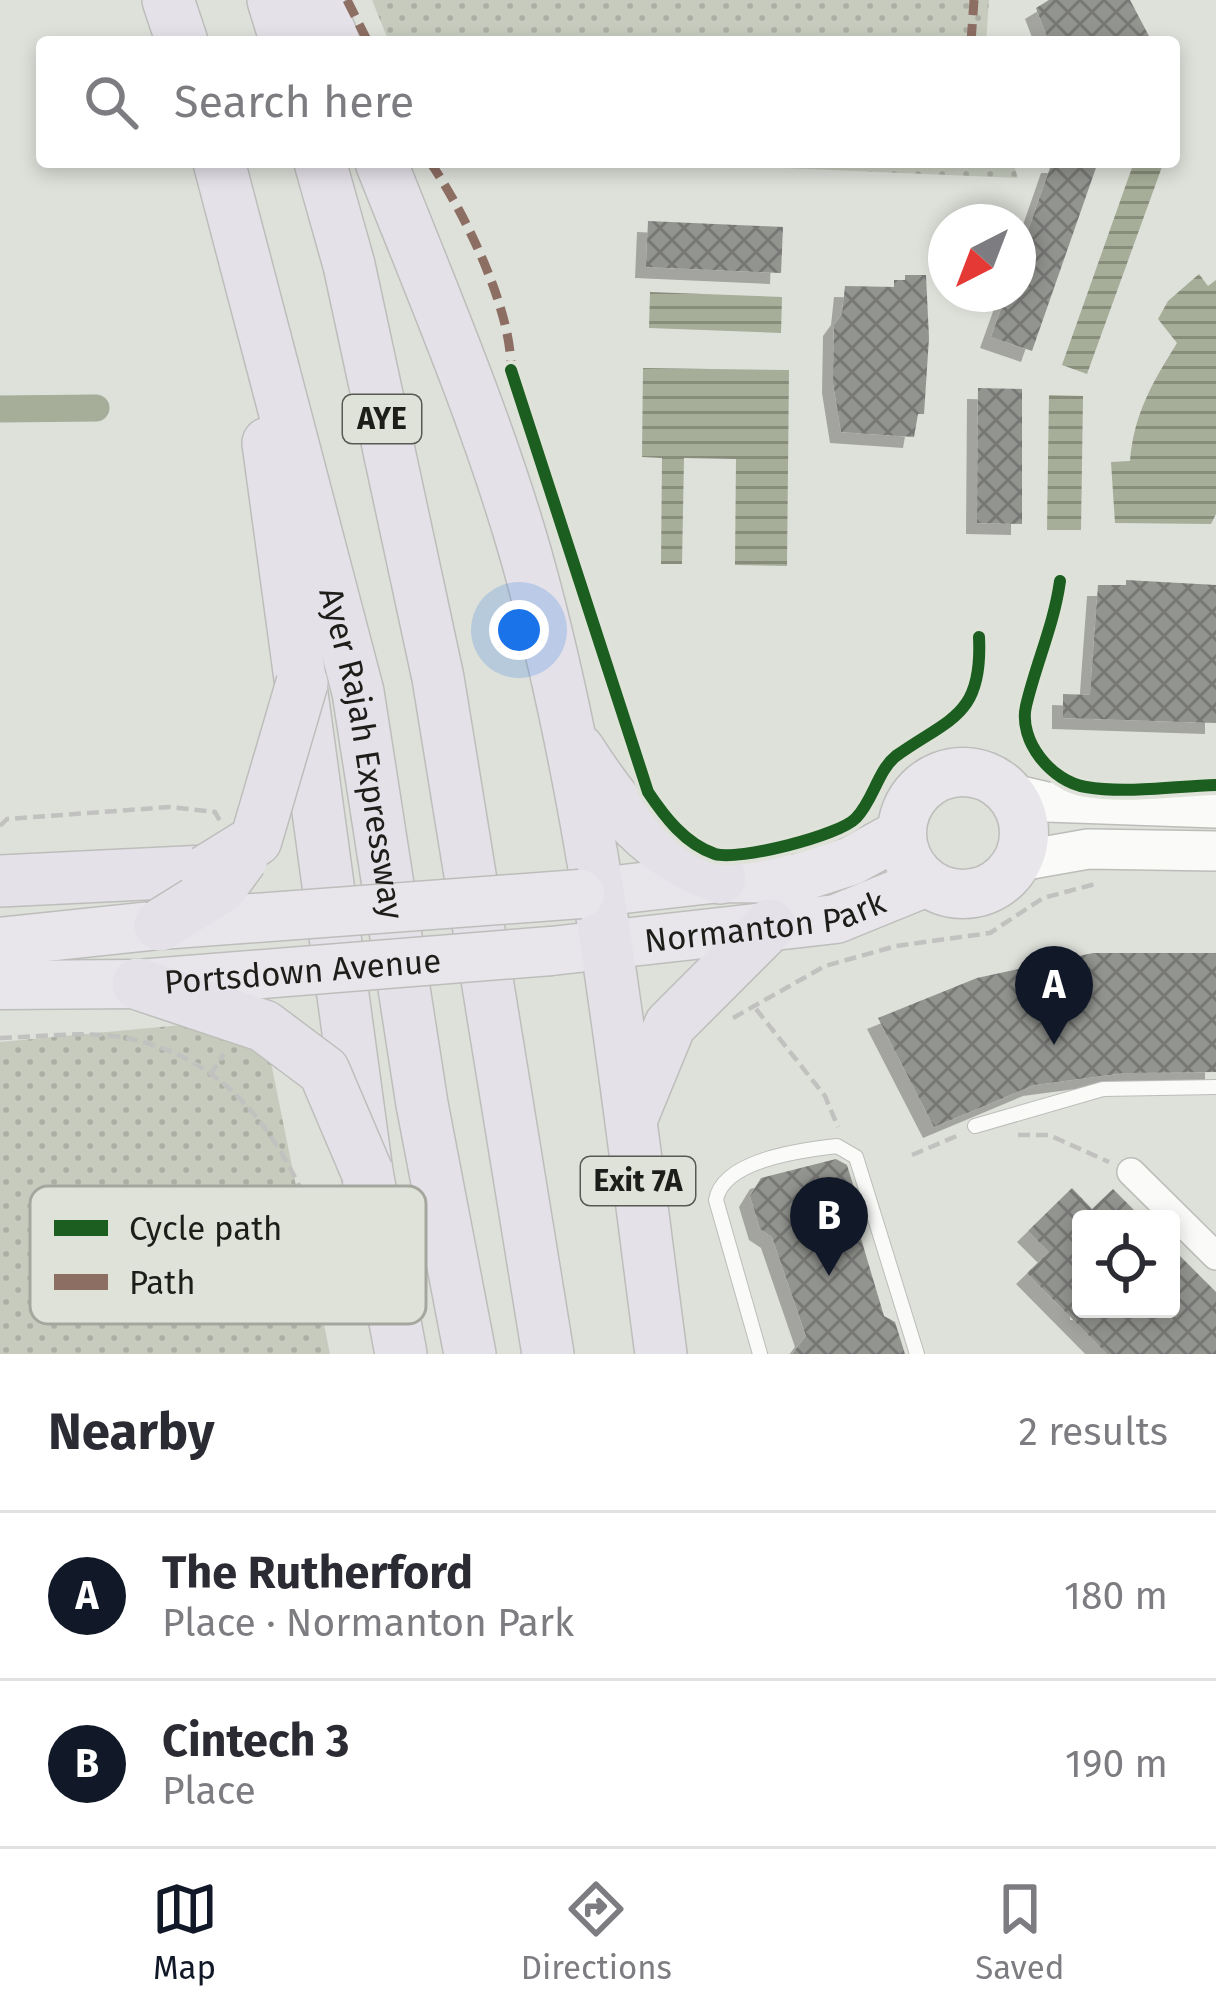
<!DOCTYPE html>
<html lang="en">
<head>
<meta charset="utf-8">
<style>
	:root { --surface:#fff; --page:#f2f2f3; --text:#2b2b33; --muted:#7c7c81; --line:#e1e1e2; --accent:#111827 }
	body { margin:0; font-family:"Fira Sans",sans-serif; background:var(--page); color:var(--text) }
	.controls { position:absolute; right:36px; bottom:36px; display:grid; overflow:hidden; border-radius:12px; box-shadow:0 6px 18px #0003 }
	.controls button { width:108px; height:108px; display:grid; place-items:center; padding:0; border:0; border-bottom:3px solid var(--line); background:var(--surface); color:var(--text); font:60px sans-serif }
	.compass { position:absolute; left:928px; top:204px; width:108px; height:108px; border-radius:50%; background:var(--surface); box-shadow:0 6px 18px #0003; rotate:222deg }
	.you { position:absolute; left:519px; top:630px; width:42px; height:42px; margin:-30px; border:9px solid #fff; border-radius:50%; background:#1a73e8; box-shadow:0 0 0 18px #1a73e833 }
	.badge { display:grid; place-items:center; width:78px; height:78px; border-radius:50%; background:var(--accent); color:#fff; font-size:39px; font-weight:700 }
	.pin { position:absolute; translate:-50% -99px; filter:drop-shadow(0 3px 6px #0008) }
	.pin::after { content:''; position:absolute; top:63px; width:42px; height:36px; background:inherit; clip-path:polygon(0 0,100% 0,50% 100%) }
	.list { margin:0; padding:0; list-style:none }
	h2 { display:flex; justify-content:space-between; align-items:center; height:156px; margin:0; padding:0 48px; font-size:51px }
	h2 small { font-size:39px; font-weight:400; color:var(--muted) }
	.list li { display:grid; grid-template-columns:78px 1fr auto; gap:36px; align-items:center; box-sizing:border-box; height:168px; padding:0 48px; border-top:3px solid var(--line) }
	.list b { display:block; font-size:45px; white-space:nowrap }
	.list p { margin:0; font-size:39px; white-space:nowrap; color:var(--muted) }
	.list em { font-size:39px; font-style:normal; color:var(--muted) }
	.icon { flex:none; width:66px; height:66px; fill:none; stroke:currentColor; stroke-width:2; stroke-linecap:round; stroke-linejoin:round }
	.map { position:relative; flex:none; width:1216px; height:1354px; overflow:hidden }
	.search { position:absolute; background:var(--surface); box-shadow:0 6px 18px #0003; left:36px; right:36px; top:36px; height:132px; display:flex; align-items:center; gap:30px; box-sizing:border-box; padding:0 42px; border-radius:12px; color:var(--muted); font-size:45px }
	.sheet { height:492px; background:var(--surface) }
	nav { display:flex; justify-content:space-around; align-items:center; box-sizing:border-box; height:168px; border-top:3px solid var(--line); background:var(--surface); font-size:33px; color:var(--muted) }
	nav a { display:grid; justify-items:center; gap:6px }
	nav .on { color:var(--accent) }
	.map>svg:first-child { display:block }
	.grass { fill:url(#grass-dots) }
	.water { fill:url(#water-rules) }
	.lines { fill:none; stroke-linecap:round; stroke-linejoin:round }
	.canal { stroke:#a6ad98; stroke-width:27 }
	.building { fill:url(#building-cross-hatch); filter:url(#shadow) }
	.service-casing { stroke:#bcbdb9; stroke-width:16 }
	.minor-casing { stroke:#bcbdb9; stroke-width:30 }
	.secondary-casing { stroke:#bcbdb9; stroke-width:42 }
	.trunk-casing { stroke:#bdbebb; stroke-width:51 }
	.motorway-casing { stroke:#bdbebb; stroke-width:54 }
	.path { stroke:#c1c1bf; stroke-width:4.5; stroke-dasharray:12 6; stroke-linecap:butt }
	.service { stroke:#fafaf9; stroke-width:14 }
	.minor { stroke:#fafaf9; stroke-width:27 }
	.secondary { stroke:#fafaf9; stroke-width:39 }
	.trunk { stroke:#e8e6eb; stroke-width:48 }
	.motorway { stroke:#e4e1e8; stroke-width:51 }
	.trunk-bridge-casing { stroke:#bdbebb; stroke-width:51; stroke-linecap:butt }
	.motorway-bridge-casing { stroke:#bdbebb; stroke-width:54; stroke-linecap:butt }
	.trunk-bridge { stroke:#e8e6eb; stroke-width:48 }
	.motorway-bridge { stroke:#e4e1e8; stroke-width:51 }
	.quiet { stroke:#8d6e63; stroke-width:9; stroke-dasharray:18 9; stroke-linecap:butt }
	.cycleway-casing { stroke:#dfe2d8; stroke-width:20 }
	.cycleway { stroke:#1b5e20; stroke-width:12 }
	.labels { text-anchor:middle; stroke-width:12; stroke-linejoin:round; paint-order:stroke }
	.shield { fill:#dfe2d8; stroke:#575953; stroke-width:3 }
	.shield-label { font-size:30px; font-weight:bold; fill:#1d1e1a }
	.street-label { font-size:33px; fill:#1d1e1a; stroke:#dfe2d8 }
	.key { fill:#dfe2d8; stroke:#a5a79f; stroke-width:3 }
	.key-label { font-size:33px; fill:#1d1e1a }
</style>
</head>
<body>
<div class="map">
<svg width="1216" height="1354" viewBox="0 0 1216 1354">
	<defs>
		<pattern id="grass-dots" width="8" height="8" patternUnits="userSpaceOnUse" patternTransform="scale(3)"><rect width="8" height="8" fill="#c6cbbe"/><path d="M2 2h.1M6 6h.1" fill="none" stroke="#aaaea3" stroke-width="1.8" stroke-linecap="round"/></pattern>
		<pattern id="water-rules" width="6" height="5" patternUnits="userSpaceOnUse" patternTransform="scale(3)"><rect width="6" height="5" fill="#a6ad98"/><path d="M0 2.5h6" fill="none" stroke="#878c7b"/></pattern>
		<pattern id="building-cross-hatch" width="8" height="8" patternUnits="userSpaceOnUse" patternTransform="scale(3)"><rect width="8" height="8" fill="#92948f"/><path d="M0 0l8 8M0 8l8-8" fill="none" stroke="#777874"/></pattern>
		<filter id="shadow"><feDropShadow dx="-11" dy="11" stdDeviation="0" flood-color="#0004"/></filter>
	</defs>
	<rect width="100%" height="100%" fill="#dee0da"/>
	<!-- grass -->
	<g class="grass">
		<polygon points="372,0 989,0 986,42 389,42"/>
		<polygon points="642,162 1013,162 1018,178"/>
		<polygon points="214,1022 267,1043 330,1354 0,1354 0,1042"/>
	</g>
	<!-- water -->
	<g class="water">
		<polygon points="1134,162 1163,164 1087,374 1062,365"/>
		<path d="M 1199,274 L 1208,286 L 1216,280 L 1216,514 L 1211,524 L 1115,523 L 1111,462 L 1130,461 C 1134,414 1152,383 1177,343 L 1158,319 L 1168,301 Z"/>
		<polygon points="650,292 782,297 781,333 649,328"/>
		<polygon points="643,368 789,370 787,566 735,565 736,459 684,458 682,564 661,564 662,458 642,457"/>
		<polygon points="1049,395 1083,396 1081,530 1047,530"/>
	</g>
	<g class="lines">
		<!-- canal -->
		<polyline class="canal" points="0,409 96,408"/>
	</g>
	<!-- building -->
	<g class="building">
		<polygon points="1049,0 1130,0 1149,36 1137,42 1049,42 1036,8"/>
		<polygon points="1052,162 1098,162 1032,351 991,337 1006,295 1018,299 1018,260"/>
		<polygon points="648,221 783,227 781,273 646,267"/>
		<polygon points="905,275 926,275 929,338 924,414 918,414 914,437 841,432 833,382 834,325 842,314 845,286 894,287 894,280 905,280"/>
		<polygon points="978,388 1022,389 1022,524 977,523"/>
		<polygon points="1126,580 1216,585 1216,723 1063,718 1063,694 1090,695 1098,585 1126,585"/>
		<polygon points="1093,953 1216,953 1216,1072 1124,1073 1034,1085 934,1127 878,1018 977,978"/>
		<polygon points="836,1159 847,1165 860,1207 854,1215 884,1316 895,1322 905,1354 792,1354 806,1336 772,1237 760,1229 750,1196 761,1178"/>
		<polygon points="1072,1188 1092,1209 1113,1189 1143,1219 1081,1219 1081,1309 1171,1309 1171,1247 1216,1292 1216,1354 1107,1354 1027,1273 1049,1252 1028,1231"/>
	</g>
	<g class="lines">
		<defs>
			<g id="service">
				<polyline points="975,1126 1103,1089 1216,1087"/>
				<path d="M 760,1354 L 716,1200 C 723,1160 801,1150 837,1146 L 856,1157 L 917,1354"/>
			</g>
			<polyline id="minor" points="1131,1172 1216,1256"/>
			<g id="secondary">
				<polyline points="1012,794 1047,802 1216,808"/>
				<polyline points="1020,861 1088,849 1216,851"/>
			</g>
			<g id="trunk">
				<circle cx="963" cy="833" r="61"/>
				<polyline points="580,894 720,878 795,879 851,861 900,834"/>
				<polyline points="0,942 160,925"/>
				<path id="s1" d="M 551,951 L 836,919 L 922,884"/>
				<polyline points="0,985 138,984"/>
			</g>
			<g id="motorway">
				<polyline points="168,0 182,42"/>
				<polyline points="273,0 286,42"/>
				<polyline points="317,0 334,42"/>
				<path id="s2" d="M 219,162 L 358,692 L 422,1104 L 470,1354"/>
				<polyline points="320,162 349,265 438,678 548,1354"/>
				<path d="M 381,162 C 432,291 488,422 526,555 C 598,811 626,1090 661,1354"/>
				<polyline points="268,443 367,1172 401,1354"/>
				<path d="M 579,750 C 618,811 651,852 720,878"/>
				<polyline points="0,881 206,871"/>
				<polyline points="633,1115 670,1025 770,925"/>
			</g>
		</defs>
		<!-- service casing -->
		<use href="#service" class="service-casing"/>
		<!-- minor casing -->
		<use href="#minor" class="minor-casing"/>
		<!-- secondary casing -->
		<use href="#secondary" class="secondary-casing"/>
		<!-- trunk casing -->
		<use href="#trunk" class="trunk-casing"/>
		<!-- motorway casing -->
		<use href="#motorway" class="motorway-casing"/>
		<!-- path -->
		<g class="path">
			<polyline points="511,370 640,769"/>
			<polyline points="1024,725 1055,621 1060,581"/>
			<polyline points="859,815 892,758 940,732 962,711 981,669 979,637"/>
			<polyline points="0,826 7,819 170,807 215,812 220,821"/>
			<polyline points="756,1009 825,1096 838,1127"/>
			<polyline points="733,1018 825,966 896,946 990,933 1043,898 1099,883"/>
			<path d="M 0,1038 C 39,1037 82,1031 120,1037 C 268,1062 309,1201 353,1322"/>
			<polyline points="210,1075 224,1054"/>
			<polyline points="1018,1135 1049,1135 1109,1162"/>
			<polyline points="912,1155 959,1135"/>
		</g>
		<!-- service -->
		<use href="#service" class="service"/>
		<!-- minor -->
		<use href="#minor" class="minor"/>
		<!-- secondary -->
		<use href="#secondary" class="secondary"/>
		<!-- trunk -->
		<use href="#trunk" class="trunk"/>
		<!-- motorway -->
		<use href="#motorway" class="motorway"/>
		<defs>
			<g id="trunk-bridge">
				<polyline points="160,925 580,894"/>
				<path id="s3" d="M 138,984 L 551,951"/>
			</g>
			<g id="motorway-bridge">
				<polyline points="206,871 256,840 302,683"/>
				<polyline points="160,925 221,887 242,858"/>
				<polyline points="138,984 264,1026 324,1071 367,1172"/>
			</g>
		</defs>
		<!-- trunk-bridge casing -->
		<use href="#trunk-bridge" class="trunk-bridge-casing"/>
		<!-- motorway-bridge casing -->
		<use href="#motorway-bridge" class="motorway-bridge-casing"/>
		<!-- trunk-bridge -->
		<use href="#trunk-bridge" class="trunk-bridge"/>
		<!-- motorway-bridge -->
		<use href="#motorway-bridge" class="motorway-bridge"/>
		<!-- quiet -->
		<g class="quiet">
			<polyline points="347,0 368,42"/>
			<polyline points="971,42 974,0"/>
			<path d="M 430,162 C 465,213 512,310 511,370"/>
			<polyline points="984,162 985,166"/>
		</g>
		<defs>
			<g id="cycleway">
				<path d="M 511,370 L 648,792 C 664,816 685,844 715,854 C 738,861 839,836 856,818 C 873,801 878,770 896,756 C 949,718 983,717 979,637"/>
				<path d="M 1060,581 C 1054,625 1036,663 1026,706 C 1018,741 1052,782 1086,787 C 1126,794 1175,786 1216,785"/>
			</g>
		</defs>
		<!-- cycleway casing -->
		<use href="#cycleway" class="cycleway-casing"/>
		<!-- cycleway -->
		<use href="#cycleway" class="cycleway"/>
	</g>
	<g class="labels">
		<!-- shield labels -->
		<g class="shield">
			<rect x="343" y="395" width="78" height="48" rx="9"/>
			<rect x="581" y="1157" width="114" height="48" rx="9"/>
		</g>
		<g class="shield-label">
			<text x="382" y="429">AYE</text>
			<text x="638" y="1191">Exit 7A</text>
		</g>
		<!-- street labels -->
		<g class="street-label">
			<text dy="12" stroke="none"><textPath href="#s2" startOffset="609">Ayer Rajah Expressway</textPath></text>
			<text dy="12" stroke="none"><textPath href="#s1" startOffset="216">Normanton Park</textPath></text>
			<text dy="12" stroke="none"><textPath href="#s3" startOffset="165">Portsdown Avenue</textPath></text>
		</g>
	</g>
	<!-- legend -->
	<rect x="30" y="1186" width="396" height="138" rx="18" class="key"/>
	<rect x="54" y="1220" width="54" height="16" fill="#1b5e20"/>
	<rect x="54" y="1274" width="54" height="16" fill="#8d6e63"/>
	<g class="key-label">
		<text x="129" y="1240">Cycle path</text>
		<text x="129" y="1294">Path</text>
	</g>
</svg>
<div class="controls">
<button><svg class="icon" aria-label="locate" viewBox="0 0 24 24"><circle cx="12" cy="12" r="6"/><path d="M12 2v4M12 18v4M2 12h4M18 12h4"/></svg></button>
</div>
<svg class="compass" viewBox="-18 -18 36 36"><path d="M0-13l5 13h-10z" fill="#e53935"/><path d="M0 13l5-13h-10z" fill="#7c7c81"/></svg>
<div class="you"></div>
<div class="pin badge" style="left:1054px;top:1045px">A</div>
<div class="pin badge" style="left:829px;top:1276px">B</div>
<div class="search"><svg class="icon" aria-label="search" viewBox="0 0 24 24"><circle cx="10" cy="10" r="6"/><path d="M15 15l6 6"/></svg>Search here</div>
</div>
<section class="sheet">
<h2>Nearby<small>2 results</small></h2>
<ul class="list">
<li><span class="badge">A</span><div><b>The Rutherford</b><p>Place · Normanton Park</p></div><em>180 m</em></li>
<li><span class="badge">B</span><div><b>Cintech 3</b><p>Place</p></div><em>190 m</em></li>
</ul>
</section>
<nav>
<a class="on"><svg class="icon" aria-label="map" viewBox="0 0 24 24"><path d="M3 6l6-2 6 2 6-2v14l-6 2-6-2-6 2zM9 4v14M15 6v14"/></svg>Map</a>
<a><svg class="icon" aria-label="directions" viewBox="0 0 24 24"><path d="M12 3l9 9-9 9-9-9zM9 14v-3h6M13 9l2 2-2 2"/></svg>Directions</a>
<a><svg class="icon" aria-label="saved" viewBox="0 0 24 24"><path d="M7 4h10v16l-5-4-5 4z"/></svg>Saved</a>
</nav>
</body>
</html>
